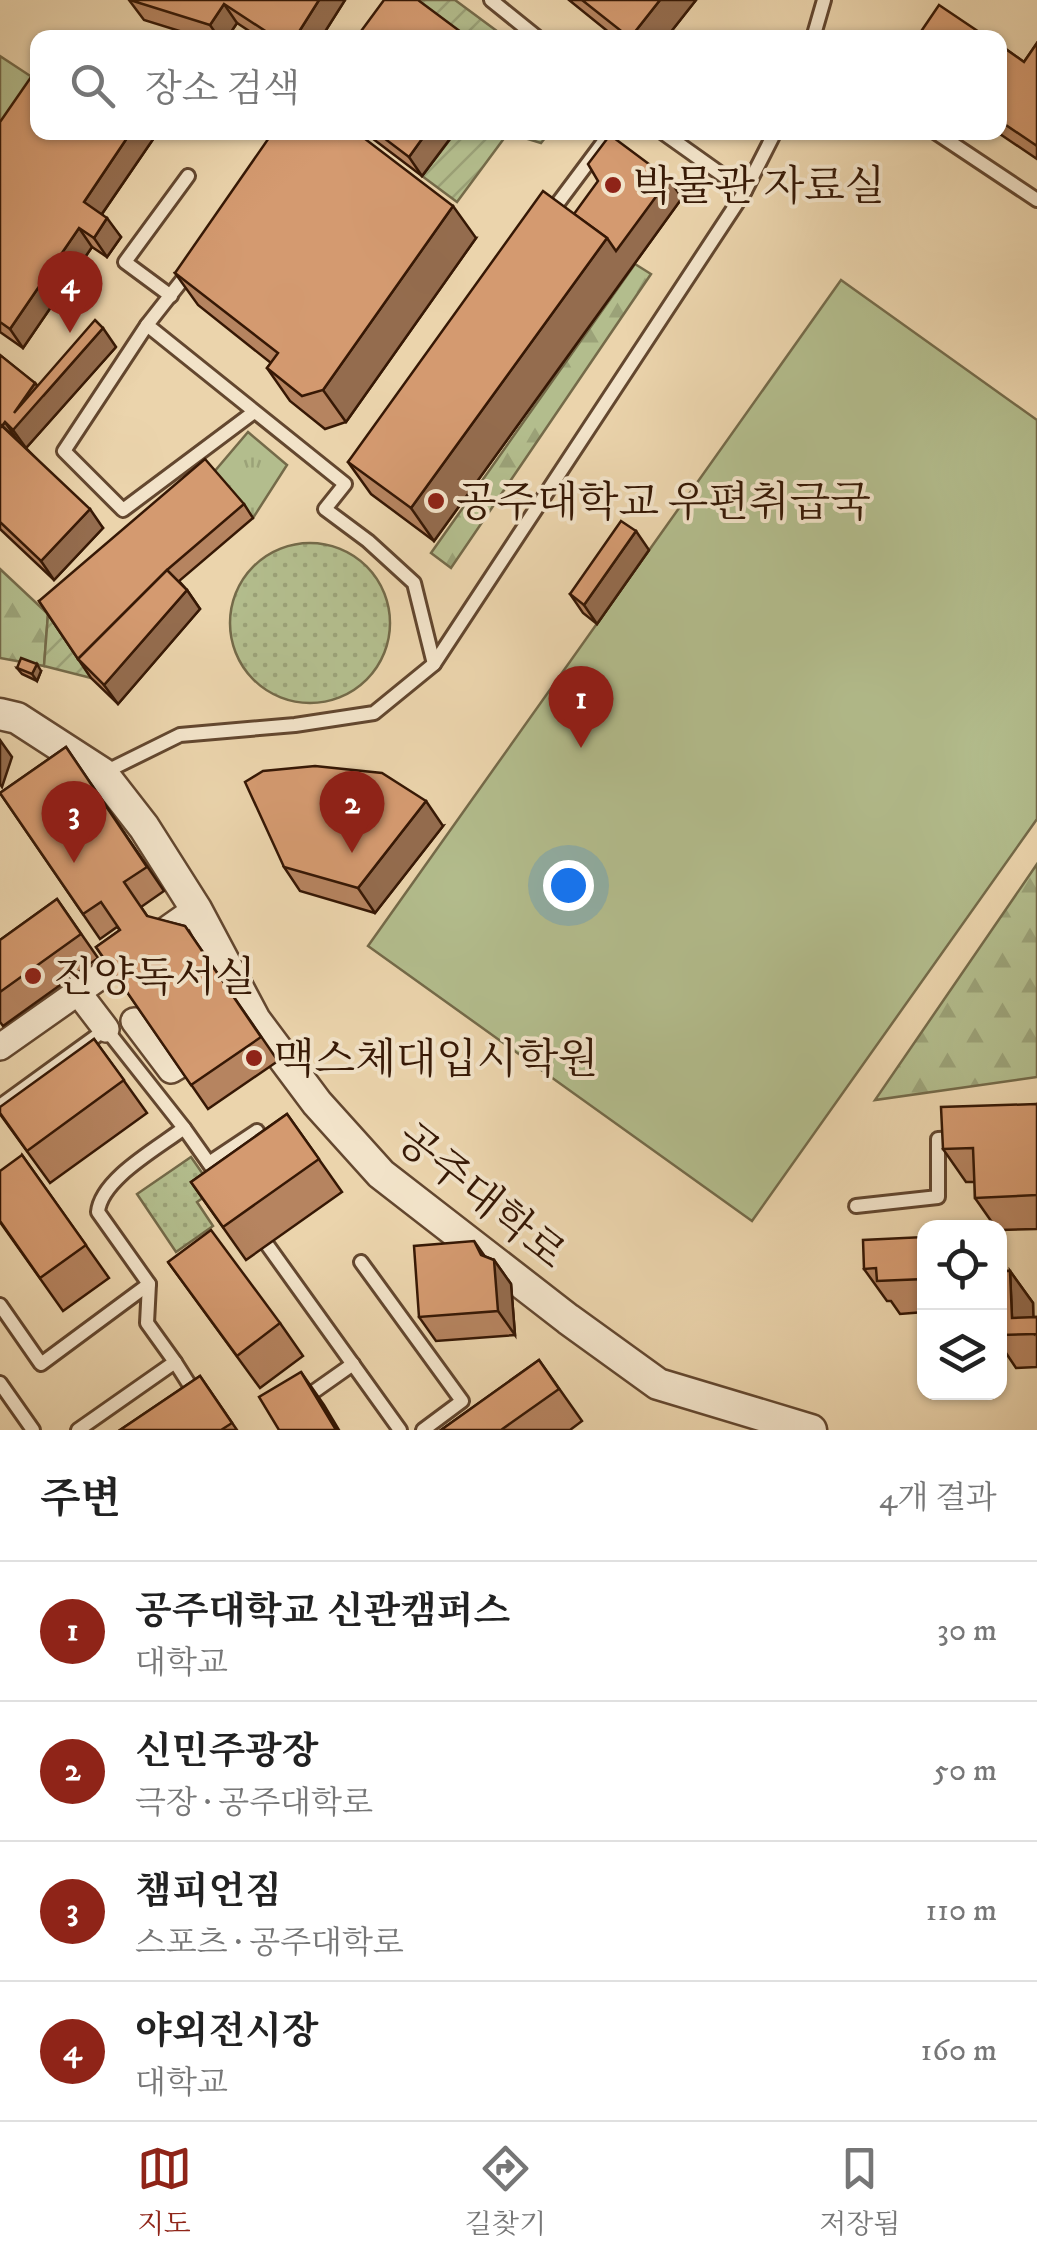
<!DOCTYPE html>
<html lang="ko">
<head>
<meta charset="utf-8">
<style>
	:root { --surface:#fff; --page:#f2f2f2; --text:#222; --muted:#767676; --line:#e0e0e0; --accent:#8f2418 }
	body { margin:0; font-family:"IM FELL DW Pica","Noto Serif KR",serif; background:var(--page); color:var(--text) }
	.controls { position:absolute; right:30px; bottom:30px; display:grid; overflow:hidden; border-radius:20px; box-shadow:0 2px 8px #0004 }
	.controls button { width:90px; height:90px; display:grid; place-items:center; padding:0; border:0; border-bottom:2px solid var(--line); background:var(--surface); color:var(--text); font:50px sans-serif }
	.you { position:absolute; left:568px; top:885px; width:35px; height:35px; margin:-25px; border:8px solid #fff; border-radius:50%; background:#1a73e8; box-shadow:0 0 0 15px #1a73e833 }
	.badge { display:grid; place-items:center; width:65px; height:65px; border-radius:50%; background:var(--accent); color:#fff; font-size:32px; font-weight:700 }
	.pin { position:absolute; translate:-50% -82px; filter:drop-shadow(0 2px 5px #0008) }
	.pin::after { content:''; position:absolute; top:52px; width:35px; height:30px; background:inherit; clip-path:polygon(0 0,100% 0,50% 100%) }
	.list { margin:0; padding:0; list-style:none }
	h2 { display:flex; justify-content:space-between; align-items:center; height:130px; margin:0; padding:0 40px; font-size:42px }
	h2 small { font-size:32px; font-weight:400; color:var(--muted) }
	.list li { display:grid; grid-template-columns:65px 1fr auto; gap:30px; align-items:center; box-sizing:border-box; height:140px; padding:0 40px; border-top:2px solid var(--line) }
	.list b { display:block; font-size:38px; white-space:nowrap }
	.list p { margin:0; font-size:32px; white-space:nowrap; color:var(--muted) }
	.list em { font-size:32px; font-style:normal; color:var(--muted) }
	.icon { flex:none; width:55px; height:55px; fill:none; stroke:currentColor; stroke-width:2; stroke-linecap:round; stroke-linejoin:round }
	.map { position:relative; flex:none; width:1037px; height:1430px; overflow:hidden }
	.search { position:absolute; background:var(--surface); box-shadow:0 2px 8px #0004; left:30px; right:30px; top:30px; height:110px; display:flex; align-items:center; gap:25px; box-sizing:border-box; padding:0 35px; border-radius:20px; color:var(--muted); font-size:38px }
	.sheet { height:690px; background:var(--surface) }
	nav { display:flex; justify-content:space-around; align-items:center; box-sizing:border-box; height:140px; border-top:2px solid var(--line); background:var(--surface); font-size:28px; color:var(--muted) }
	nav a { display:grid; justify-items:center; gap:5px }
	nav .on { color:var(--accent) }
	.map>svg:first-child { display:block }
	.grass { fill:url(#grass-tufts); stroke:#746a49; stroke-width:2.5 }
	.forest { fill:url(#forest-firs); stroke:#746a49; stroke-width:2.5 }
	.park { fill:url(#park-dots); stroke:#746a49; stroke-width:2.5 }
	.garden { fill:url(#garden-furrows); stroke:#746a49; stroke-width:2.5 }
	.pitch { fill:#b3bd8d; stroke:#746a49; stroke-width:2.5 }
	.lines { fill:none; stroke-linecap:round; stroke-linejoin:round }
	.service-casing { stroke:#63472f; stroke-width:18 }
	.minor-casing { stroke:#63472f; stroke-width:30 }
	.tertiary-casing { stroke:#63472f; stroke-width:35 }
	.service { stroke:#f2e3c9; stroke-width:12 }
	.minor { stroke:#f2e3c9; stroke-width:25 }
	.tertiary { stroke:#f2e3c9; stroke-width:30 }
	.wall { fill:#b68460; stroke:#361805; stroke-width:2.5 }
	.shaded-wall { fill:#946c4e; stroke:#361805; stroke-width:2.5 }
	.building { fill:#d49a70; stroke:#361805; stroke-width:2.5 }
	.poi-dot { fill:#8f2418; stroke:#f2e3c9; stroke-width:4 }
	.labels { text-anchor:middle; stroke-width:8; stroke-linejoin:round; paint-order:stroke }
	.poi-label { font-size:42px; fill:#361805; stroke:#f2e3c9; text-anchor:start }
	.street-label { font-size:42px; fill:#361805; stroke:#f2e3c9 }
</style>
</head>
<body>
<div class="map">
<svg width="1037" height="1430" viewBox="0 0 1037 1430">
	<defs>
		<pattern id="grass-tufts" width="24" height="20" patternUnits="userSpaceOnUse" patternTransform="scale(2.5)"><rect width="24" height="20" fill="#b3bd8d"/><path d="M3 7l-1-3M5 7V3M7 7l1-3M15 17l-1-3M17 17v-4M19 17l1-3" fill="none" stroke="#9ba278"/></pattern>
		<pattern id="forest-firs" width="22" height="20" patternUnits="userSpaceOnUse" patternTransform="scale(2.5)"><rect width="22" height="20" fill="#b3bd8d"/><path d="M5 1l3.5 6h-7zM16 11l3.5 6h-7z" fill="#9ba278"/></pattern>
		<pattern id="park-dots" width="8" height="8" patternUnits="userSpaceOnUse" patternTransform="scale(2.5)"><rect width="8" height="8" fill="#b3bd8d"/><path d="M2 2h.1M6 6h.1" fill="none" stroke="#9ba278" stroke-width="1.8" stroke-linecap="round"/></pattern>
		<pattern id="garden-furrows" width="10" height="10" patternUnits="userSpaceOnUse" patternTransform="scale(2.5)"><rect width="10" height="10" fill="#b3bd8d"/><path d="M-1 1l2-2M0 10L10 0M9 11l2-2" fill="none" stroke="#9ba278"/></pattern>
	</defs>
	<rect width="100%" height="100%" fill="#ebd4ac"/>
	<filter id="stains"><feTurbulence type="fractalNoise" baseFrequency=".002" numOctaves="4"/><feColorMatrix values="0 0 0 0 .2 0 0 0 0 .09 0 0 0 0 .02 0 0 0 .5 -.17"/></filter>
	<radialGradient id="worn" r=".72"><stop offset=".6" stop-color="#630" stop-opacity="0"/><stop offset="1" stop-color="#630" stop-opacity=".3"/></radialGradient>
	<!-- grass -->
	<polygon class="grass" points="248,432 287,465 253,518 214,472"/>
	<!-- forest -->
	<g class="forest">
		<polygon points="635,264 651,274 451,568 431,553"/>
		<polygon points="0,569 48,614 44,666 0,658"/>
		<polygon points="1037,864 1037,1077 875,1100"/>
	</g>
	<!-- park -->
	<g class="park">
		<circle cx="310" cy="623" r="80"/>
		<polygon points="191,1157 214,1190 197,1202 213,1226 176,1252 137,1194"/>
	</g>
	<!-- garden -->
	<g class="garden">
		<polygon points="411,0 455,0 505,37 456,37"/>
		<polygon points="455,133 455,132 549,133 541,143 508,133 457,202 422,176"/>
		<polygon points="48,614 91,678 44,666"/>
	</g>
	<!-- pitch -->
	<g class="pitch">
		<polygon points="0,56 38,81 0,140"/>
		<polygon points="841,280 1037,420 1037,819 752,1221 368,946"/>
	</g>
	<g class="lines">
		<defs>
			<g id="service">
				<polyline points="491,0 538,38"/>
				<polyline points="813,38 824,0"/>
				<polyline points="662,132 745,191"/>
				<polyline points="935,132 1037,200"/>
				<polyline points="549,215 611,132"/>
				<polyline points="191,269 147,325 345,484 325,509 368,541 414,583 434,664"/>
				<polyline points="171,296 125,262 188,176"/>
				<polyline points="147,325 64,451 123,510 254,412"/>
				<polyline points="105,772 180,735 295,725 374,713 434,664 745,191 775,132"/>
				<path d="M 0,1106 L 106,1029 L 184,1128 C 158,1148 101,1179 98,1212 L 149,1284 L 41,1364 L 0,1305"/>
				<polyline points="184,1128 220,1179"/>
				<polyline points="209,1163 257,1131"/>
				<polyline points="856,1206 938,1197 938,1139 960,1138"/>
				<polyline points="258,1232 400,1430"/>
				<polyline points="361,1262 462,1401 423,1430"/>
				<polyline points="175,1362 196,1395"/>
				<polyline points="0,1383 33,1430"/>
				<polyline points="302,1400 353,1364"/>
				<polyline points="78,1430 175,1362 147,1323 149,1284"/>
			</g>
			<g id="minor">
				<polyline points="77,991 106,1029"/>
				<polyline points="134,1021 171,1070 208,1048"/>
				<polyline points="0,1047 196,909"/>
			</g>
			<polyline id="tertiary" points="0,714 17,718 102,773 144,827 196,909 255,1020 317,1103 381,1174 568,1319 658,1384 811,1430"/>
		</defs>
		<!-- service casing -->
		<use href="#service" class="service-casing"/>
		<!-- minor casing -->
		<use href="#minor" class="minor-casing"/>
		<!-- tertiary casing -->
		<use href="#tertiary" class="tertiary-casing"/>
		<!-- service -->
		<use href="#service" class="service"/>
		<!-- minor -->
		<use href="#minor" class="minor"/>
		<!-- tertiary -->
		<use href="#tertiary" class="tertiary"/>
	</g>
	<!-- wall -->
	<g class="wall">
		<polygon points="129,0 345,0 321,38 260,38 237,23 227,38 202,38 144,20"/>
		<polygon points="569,0 696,0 666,38 616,38"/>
		<polygon points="1037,43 1037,159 997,132 1000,132 1000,45 1024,62"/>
		<polygon points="0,122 38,132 158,132 102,214 121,237 107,257 92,247 23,348 0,332"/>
		<polygon points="364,132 455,132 422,176"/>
		<polygon points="669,179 682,198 434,541 371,494 348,462 573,214"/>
		<polygon points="476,238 346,422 325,429 290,401 267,368 271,363 198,305 175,273"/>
		<polygon points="116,347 26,448 103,528 54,580 0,529 0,355 38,386"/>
		<polygon points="244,504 253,518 179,581 187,590 200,609 118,704 91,678 39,601"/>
		<polygon points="649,550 597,624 583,613 570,594"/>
		<polygon points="17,668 41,671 37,681 22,674"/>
		<polygon points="66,747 164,891 141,907 148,917 185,926 278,1061 208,1109 96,947 120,930 117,927 100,939 0,793"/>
		<polygon points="443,826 375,913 300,891 284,867"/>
		<polygon points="57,899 98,958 3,1026 0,1022 0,940"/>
		<polygon points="94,1039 147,1113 50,1183 0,1114"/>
		<polygon points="1037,1104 1037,1229 1000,1230 1000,1228 996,1228 975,1198 975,1182 966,1182 943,1149"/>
		<polygon points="287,1114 342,1192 246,1260 191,1182"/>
		<polygon points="22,1155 109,1278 63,1311 0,1222"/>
		<polygon points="924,1237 924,1312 900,1314 891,1301 887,1301 864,1269"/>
		<polygon points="484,1256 494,1260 511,1284 515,1335 436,1341 419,1317"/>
		<polygon points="1000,1260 1004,1267 1004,1271 1010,1271 1033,1303 1033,1317 1037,1317 1037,1367 1016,1368 1000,1344"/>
		<polygon points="168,1262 280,1323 303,1356 260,1388"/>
		<polygon points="539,1360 582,1421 570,1430 441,1430"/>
		<polygon points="200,1376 237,1430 120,1430"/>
	</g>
	<!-- shaded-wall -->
	<g class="shaded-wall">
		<polygon points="319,0 345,0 321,38 295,38"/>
		<polygon points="660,0 696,0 666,38 630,38"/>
		<polygon points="224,4 237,23 227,38 219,38 210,25"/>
		<polygon points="131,132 158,132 97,221 84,202"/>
		<polygon points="427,132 455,132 422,176 409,157"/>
		<polygon points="669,179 682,198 434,541 411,508 607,238"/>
		<polygon points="453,206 476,238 346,422 323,390"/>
		<polygon points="107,218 121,237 107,257 94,238"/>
		<polygon points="79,228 92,247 23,348 10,329"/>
		<polygon points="103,328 116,347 26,448 13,430 14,413 35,383 44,395"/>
		<polygon points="5,422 18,441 2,426"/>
		<polygon points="90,509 103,528 54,580 41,561"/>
		<polygon points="636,531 649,550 597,624 584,605"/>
		<polygon points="187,590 200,609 118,704 104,685"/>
		<polygon points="37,664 41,671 37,681 32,674"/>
		<polygon points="0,740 12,757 2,787 0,784"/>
		<polygon points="426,801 443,826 375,913 358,888"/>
		<polygon points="474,1241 491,1265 494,1260 511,1284 515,1335 498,1311 481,1255"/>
		<polygon points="1010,1271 1033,1303 1034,1334 1012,1318"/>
		<polygon points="301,1372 324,1405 339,1430 336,1430"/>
	</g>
	<!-- building -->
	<g class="building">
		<polygon points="130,0 319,0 295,38 276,38 224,4 210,25"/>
		<polygon points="384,0 418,0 469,38 356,38"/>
		<polygon points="582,0 660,0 630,38"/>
		<polygon points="939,5 988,38 927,38 920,33"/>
		<polygon points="1037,43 1037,146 1000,121 1000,45 1024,62"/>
		<polygon points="38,67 38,132 131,132 84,202 107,218 94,238 79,228 10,329 0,322 0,122"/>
		<polygon points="273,132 356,132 453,206 323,390 302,396 267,368 278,353 175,273"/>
		<polygon points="376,132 427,132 409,157"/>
		<polygon points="610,135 669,179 616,251 607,238 574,214 598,181 588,164"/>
		<polygon points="543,191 607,238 411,508 348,462"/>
		<polygon points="95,320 103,328 13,430 5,422 2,426 0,424 0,355 35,383 14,413"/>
		<polygon points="2,426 90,509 41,561 0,522 0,428"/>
		<polygon points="205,459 244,504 167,570 78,659 39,601"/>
		<polygon points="621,521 636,531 584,605 570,594"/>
		<polygon points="167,570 187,590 104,685 78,659"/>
		<polygon points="21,658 37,664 32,674 17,668"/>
		<polygon points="66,747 147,867 124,882 147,916 185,926 261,1037 191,1085 96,947 120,930 101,902 83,914 0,793"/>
		<polygon points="315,766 382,773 426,801 358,888 284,867 245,782 263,771"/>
		<polygon points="57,899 81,934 0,992 0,940"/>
		<polygon points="94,1039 124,1080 27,1151 0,1113 0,1107"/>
		<polygon points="1037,1104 1037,1195 975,1198 973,1148 943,1149 941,1107"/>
		<polygon points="287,1114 319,1159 223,1227 191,1182"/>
		<polygon points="22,1155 86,1245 40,1278 0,1221 0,1171"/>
		<polygon points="211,1230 280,1323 237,1356 168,1262"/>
		<polygon points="924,1237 924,1279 877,1281 876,1268 864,1269 863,1240"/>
		<polygon points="474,1241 481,1255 494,1260 498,1311 419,1317 414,1246"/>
		<polygon points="1000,1271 1010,1271 1012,1318 1037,1317 1037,1334 1000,1335"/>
		<polygon points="539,1360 559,1389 501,1430 441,1430"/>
		<polygon points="301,1372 336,1430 279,1430 259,1397"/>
		<polygon points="200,1376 232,1423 221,1430 120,1430"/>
	</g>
	<!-- markers -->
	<g class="poi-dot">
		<circle cx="613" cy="185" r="10"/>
		<circle cx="436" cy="501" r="10"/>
		<circle cx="33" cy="976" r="10"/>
		<circle cx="254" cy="1058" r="10"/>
	</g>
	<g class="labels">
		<!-- poi labels -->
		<g class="poi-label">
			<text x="633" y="200">박물관 자료실</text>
			<text x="456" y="516">공주대학교 우편취급국</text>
			<text x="53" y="991">진양독서실</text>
			<text x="274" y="1073">맥스체대입시학원</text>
		</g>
		<!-- street labels -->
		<g class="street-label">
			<text transform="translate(482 1195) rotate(39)" y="15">공주대학로</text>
		</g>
	</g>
	<rect width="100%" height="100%" filter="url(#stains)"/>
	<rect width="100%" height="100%" fill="url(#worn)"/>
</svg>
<div class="controls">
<button><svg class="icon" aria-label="locate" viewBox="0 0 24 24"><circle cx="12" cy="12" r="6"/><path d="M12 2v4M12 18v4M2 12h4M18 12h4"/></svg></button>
<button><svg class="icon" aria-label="layers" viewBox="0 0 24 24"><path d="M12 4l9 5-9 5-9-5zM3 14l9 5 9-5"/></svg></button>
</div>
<div class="you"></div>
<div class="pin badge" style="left:581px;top:748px">1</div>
<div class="pin badge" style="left:352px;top:853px">2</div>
<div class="pin badge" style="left:74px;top:863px">3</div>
<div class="pin badge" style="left:70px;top:333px">4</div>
<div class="search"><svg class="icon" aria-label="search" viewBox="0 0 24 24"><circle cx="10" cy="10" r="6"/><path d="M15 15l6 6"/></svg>장소 검색</div>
</div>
<section class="sheet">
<h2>주변<small>4개 결과</small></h2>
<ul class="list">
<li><span class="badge">1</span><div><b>공주대학교 신관캠퍼스</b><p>대학교</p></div><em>30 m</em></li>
<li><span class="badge">2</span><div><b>신민주광장</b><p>극장 · 공주대학로</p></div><em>50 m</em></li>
<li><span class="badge">3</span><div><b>챔피언짐</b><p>스포츠 · 공주대학로</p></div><em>110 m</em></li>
<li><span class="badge">4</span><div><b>야외전시장</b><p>대학교</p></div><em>160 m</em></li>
</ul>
</section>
<nav>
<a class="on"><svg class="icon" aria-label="map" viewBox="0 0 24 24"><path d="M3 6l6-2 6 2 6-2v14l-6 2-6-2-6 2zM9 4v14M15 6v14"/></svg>지도</a>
<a><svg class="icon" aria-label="directions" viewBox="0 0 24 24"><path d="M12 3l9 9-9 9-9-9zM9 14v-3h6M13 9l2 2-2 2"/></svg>길찾기</a>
<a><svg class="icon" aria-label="saved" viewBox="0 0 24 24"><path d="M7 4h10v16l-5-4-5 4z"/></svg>저장됨</a>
</nav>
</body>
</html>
